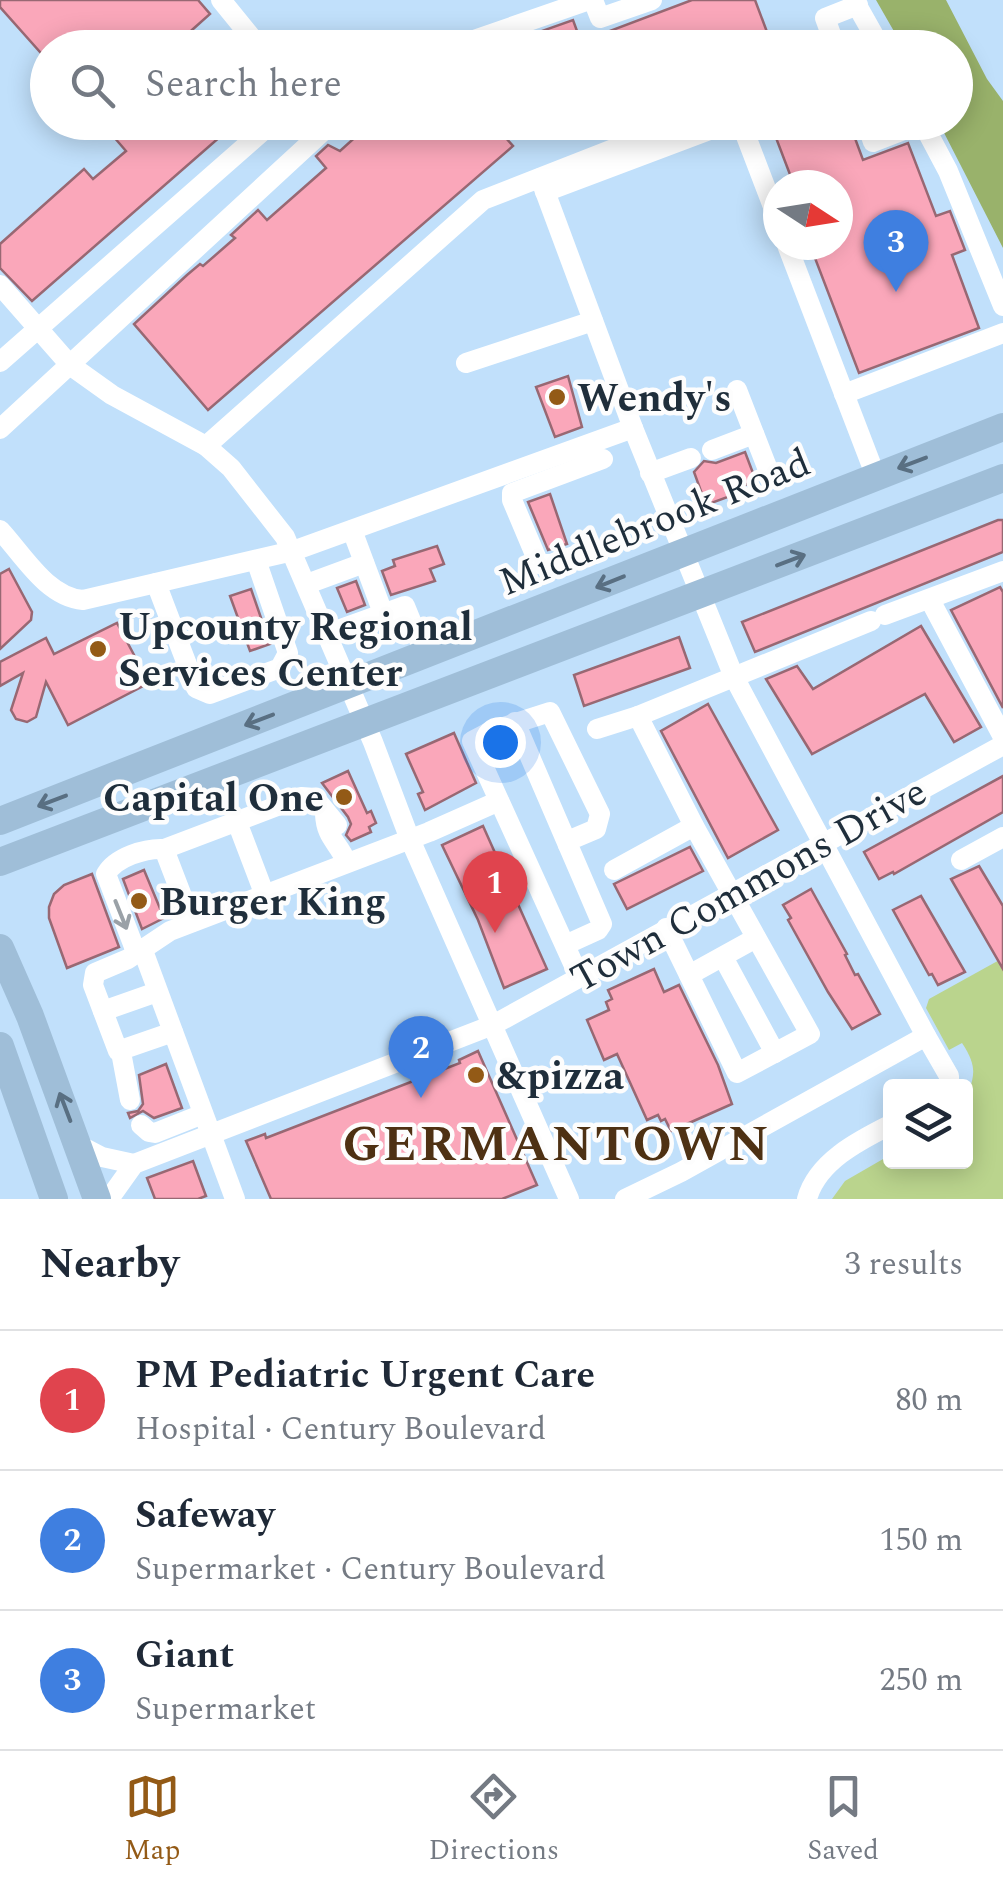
<!DOCTYPE html>
<html lang="en">
<head>
<meta charset="utf-8">
<style>
	:root { --surface:#fff; --page:#f2f2f3; --text:#1f2937; --muted:#747a83; --line:#e0e1e3; --accent:#935a16 }
	body { margin:0; font-family:Spectral,serif; background:var(--page); color:var(--text) }
	.controls { position:absolute; right:30px; bottom:30px; display:grid; overflow:hidden; border-radius:10px; box-shadow:0 5px 25px #0003 }
	.controls button { width:90px; height:90px; display:grid; place-items:center; padding:0; border:0; border-bottom:2px solid var(--line); background:var(--surface); color:var(--text); font:50px sans-serif }
	.compass { position:absolute; left:763px; top:170px; width:90px; height:90px; border-radius:50%; background:var(--surface); box-shadow:0 5px 25px #0003; rotate:102deg }
	.you { position:absolute; left:500px; top:742px; width:35px; height:35px; margin:-25px; border:8px solid #fff; border-radius:50%; background:#1a73e8; box-shadow:0 0 0 15px #1a73e833 }
	.badge { display:grid; place-items:center; width:65px; height:65px; border-radius:50%; background:var(--accent); color:#fff; font-size:32px; font-weight:700 }
	.pin { position:absolute; translate:-50% -82px; filter:drop-shadow(0 2px 5px #0008) }
	.pin::after { content:''; position:absolute; top:52px; width:35px; height:30px; background:inherit; clip-path:polygon(0 0,100% 0,50% 100%) }
	.list { margin:0; padding:0; list-style:none }
	h2 { display:flex; justify-content:space-between; align-items:center; height:130px; margin:0; padding:0 40px; font-size:42px }
	h2 small { font-size:32px; font-weight:400; color:var(--muted) }
	.list li { display:grid; grid-template-columns:65px 1fr auto; gap:30px; align-items:center; box-sizing:border-box; height:140px; padding:0 40px; border-top:2px solid var(--line) }
	.list b { display:block; font-size:38px; white-space:nowrap }
	.list p { margin:0; font-size:32px; white-space:nowrap; color:var(--muted) }
	.list em { font-size:32px; font-style:normal; color:var(--muted) }
	.icon { flex:none; width:55px; height:55px; fill:none; stroke:currentColor; stroke-width:2; stroke-linecap:round; stroke-linejoin:round }
	.map { position:relative; flex:none; width:1003px; height:1199px; overflow:hidden }
	.search { position:absolute; background:var(--surface); box-shadow:0 5px 25px #0003; left:30px; right:30px; top:30px; height:110px; display:flex; align-items:center; gap:25px; box-sizing:border-box; padding:0 35px; border-radius:55px; color:var(--muted); font-size:38px }
	.sheet { height:550px; background:var(--surface) }
	nav { display:flex; justify-content:space-around; align-items:center; box-sizing:border-box; height:140px; border-top:2px solid var(--line); background:var(--surface); font-size:28px; color:var(--muted) }
	nav a { display:grid; justify-items:center; gap:5px }
	nav .on { color:var(--accent) }
	.map>svg:first-child { display:block }
	.green { fill:#bad48d }
	.forest { fill:#99b26b }
	.building { fill:#faa7ba; stroke:#986873; stroke-width:2.5 }
	.lines { fill:none; stroke-linecap:round; stroke-linejoin:round }
	.minor { stroke:#fff; stroke-width:20 }
	.major { stroke:#9fbed8; stroke-width:28 }
	.oneway { stroke:#596f82 }
	.oneway2 { stroke:#9aa1a7 }
	.poi-dot { fill:#935a16; stroke:#fdfdfd; stroke-width:4 }
	.labels { text-anchor:middle; stroke-width:9; stroke-linejoin:round; paint-order:stroke }
	.poi-label { font-size:40px; font-weight:bold; fill:#1f2e3b; stroke:#fdfdfd; text-anchor:start }
	.street-label { font-size:40px; fill:#1f2e3b; stroke:#fdfdfd }
	.district-label { font-size:50px; font-weight:bold; letter-spacing:2.5px; fill:#4e3113; stroke:#fdfdfd }
</style>
</head>
<body>
<div class="map">
<svg width="1003" height="1199" viewBox="0 0 1003 1199">
	<rect width="100%" height="100%" fill="#c1e0fb"/>
	<!-- green -->
	<path class="green" d="M 1003,958 L 1003,1199 L 832,1199 L 845,1181 L 890,1155 L 890,1162 L 966,1162 C 966,1145 965,1129 966,1112 C 967,1080 984,1076 962,1043 L 949,1050 L 926,1008 L 929,999 Z"/>
	<!-- forest -->
	<polygon class="forest" points="876,0 946,0 987,79 1003,101 1003,248 939,123 956,122 956,48 903,47"/>
	<!-- building -->
	<g class="building">
		<polygon points="0,0 198,0 210,14 192,30 207,48 48,48 48,61 0,7"/>
		<polygon points="692,0 755,0 773,48 494,48 573,20 581,42"/>
		<polygon points="101,122 237,122 32,301 0,268 0,244 84,169 93,179 126,151"/>
		<polygon points="372,122 492,122 513,146 208,410 134,324 187,275 200,264 203,266 235,238 231,235 258,210 267,220 326,168 316,156 328,145 340,151"/>
		<polygon points="770,122 849,122 863,160 908,143 936,216 950,211 965,250 952,255 979,328 859,373 810,245 838,245 838,185 794,185"/>
		<polygon points="568,376 582,427 555,437 536,387"/>
		<polygon points="745,452 756,481 742,486 744,491 706,505 694,472 704,461 716,463"/>
		<polygon points="550,494 567,544 548,550 528,502"/>
		<polygon points="998,520 1003,520 1003,552 755,652 742,622"/>
		<polygon points="437,546 444,564 430,569 435,581 391,595 382,571 395,566 393,560"/>
		<polygon points="9,569 32,612 31,620 0,649 0,574"/>
		<polygon points="356,581 365,605 347,612 337,588"/>
		<polygon points="1000,587 1003,592 1003,708 951,610"/>
		<polygon points="251,589 270,644 250,651 230,596"/>
		<polygon points="117,623 149,683 68,725 46,682 36,717 27,722 16,719 11,710 23,673 0,686 0,662 46,638 54,654"/>
		<polygon points="921,626 981,727 954,742 925,694 812,754 766,679 797,666 813,689"/>
		<polygon points="679,637 690,668 584,706 574,675"/>
		<polygon points="708,704 778,830 728,858 661,731"/>
		<polygon points="454,733 476,783 425,810 418,794 423,792 406,754"/>
		<polygon points="348,771 367,813 371,811 376,823 369,827 371,832 351,841 346,835 351,824 348,817 322,783"/>
		<polygon points="1003,776 1003,812 894,874 893,872 879,879 864,852"/>
		<polygon points="483,826 547,969 504,988 478,920 442,845"/>
		<polygon points="690,847 703,871 627,909 614,884"/>
		<polygon points="979,866 1003,906 1003,969 951,879"/>
		<polygon points="144,870 164,918 142,929 123,879"/>
		<polygon points="92,874 119,947 67,968 49,918 49,907 54,894 64,885"/>
		<polygon points="811,889 847,954 845,955 855,975 858,974 880,1014 852,1029 828,992 788,920 791,918 783,905"/>
		<polygon points="921,896 965,972 938,985 932,974 929,975 893,910"/>
		<polygon points="654,969 664,992 679,985 718,1065 732,1104 671,1131 665,1119 661,1121 658,1115 647,1120 617,1054 604,1060 587,1020 609,1010 606,1002 612,999 608,990"/>
		<polygon points="478,1051 537,1185 502,1199 271,1199 246,1141 265,1134 266,1138 460,1063 459,1060"/>
		<polygon points="166,1064 182,1108 154,1118 143,1111 130,1118 128,1113 138,1111 143,1104 139,1075"/>
		<polygon points="193,1161 206,1196 198,1199 155,1199 147,1178"/>
	</g>
	<g class="lines">
		<!-- minor -->
		<g class="minor">
			<polyline points="221,0 260,48"/>
			<polyline points="593,0 600,18 652,0"/>
			<polyline points="854,0 881,48"/>
			<polyline points="451,48 589,0"/>
			<polyline points="836,48 825,18 858,5"/>
			<polyline points="738,122 744,131 778,220"/>
			<polyline points="866,122 873,142 922,123"/>
			<polyline points="922,122 948,171 1003,306"/>
			<polyline points="540,178 633,428"/>
			<polyline points="545,192 731,122"/>
			<polyline points="787,245 876,477"/>
			<polyline points="0,285 70,365 112,395 206,446 231,468 285,537 373,742 409,837 569,1199"/>
			<polyline points="0,362 273,122"/>
			<polyline points="466,363 593,321"/>
			<polyline points="737,390 767,467"/>
			<polyline points="844,394 1003,333"/>
			<polyline points="0,429 333,122"/>
			<polyline points="206,446 483,200 682,122"/>
			<polyline points="712,450 754,434"/>
			<polyline points="650,473 691,458"/>
			<path d="M 0,530 C 24,556 47,597 83,600 L 293,551 L 633,428 L 734,677 L 926,1036"/>
			<polyline points="352,530 383,613"/>
			<polyline points="592,550 551,564 539,564 512,500 512,493 603,459"/>
			<polyline points="156,583 196,688 210,694 280,668 288,653 256,560"/>
			<polyline points="307,584 364,563"/>
			<polyline points="930,600 1003,737"/>
			<polyline points="885,615 1003,571"/>
			<polyline points="327,634 405,606 425,655"/>
			<polyline points="638,716 694,826 810,1034 737,1073 666,928"/>
			<polyline points="515,722 568,845"/>
			<polyline points="597,729 638,716 871,621"/>
			<path d="M 325,814 C 326,838 338,842 346,861"/>
			<polyline points="237,822 264,893"/>
			<polyline points="961,860 1003,837"/>
			<polyline points="614,870 694,826"/>
			<polyline points="192,922 164,849 301,797 315,798 337,825"/>
			<polyline points="565,945 598,930 602,924 568,845 570,840 596,829 600,814 550,712 491,731 472,741 572,961 579,977"/>
			<polyline points="142,948 235,1199"/>
			<path d="M 136,952 L 106,874 C 116,857 145,848 164,849"/>
			<polyline points="723,957 775,1053"/>
			<polyline points="689,975 756,938"/>
			<polyline points="103,1011 157,992"/>
			<polyline points="173,1032 118,1051 93,985 95,973 128,959 170,931 429,832 499,801"/>
			<polyline points="121,1052 130,1100"/>
			<polyline points="141,1125 149,1132 155,1133 203,1114"/>
			<polyline points="79,1145 102,1157 134,1164"/>
			<polyline points="109,1199 134,1164 493,1025 1003,745"/>
			<polyline points="625,1199 681,1172 926,1036 949,1076 949,1086"/>
			<path d="M 807,1199 C 817,1162 858,1141 890,1125"/>
		</g>
		<!-- major -->
		<g class="major">
			<polyline points="0,821 1003,427"/>
			<polyline points="0,862 1003,478"/>
			<polyline points="0,948 30,1016 97,1199"/>
			<polyline points="0,1046 54,1199"/>
		</g>
	</g>
	<!-- one-way arrows -->
	<defs><path id="oneway-shaft" d="M-6 0H5M1.5-3L5.5 0L1.5 3" fill="none" stroke-width="1.6" stroke-linecap="round" stroke-linejoin="round" transform="scale(2.5)"/></defs>
	<g class="oneway">
		<use href="#oneway-shaft" transform="translate(912 463) rotate(159)"/>
		<use href="#oneway-shaft" transform="translate(791 560) rotate(-21)"/>
		<use href="#oneway-shaft" transform="translate(610 582) rotate(158)"/>
		<use href="#oneway-shaft" transform="translate(259 720) rotate(159)"/>
		<use href="#oneway-shaft" transform="translate(52 801) rotate(159)"/>
		<use href="#oneway-shaft" transform="translate(65 1107) rotate(-111)"/>
	</g>
	<use class="oneway2" href="#oneway-shaft" transform="translate(121 915) rotate(68)"/>
	<!-- markers -->
	<g class="poi-dot">
		<circle cx="557" cy="397" r="10"/>
		<circle cx="98" cy="649" r="10"/>
		<circle cx="344" cy="797" r="10"/>
		<circle cx="139" cy="901" r="10"/>
		<circle cx="476" cy="1075" r="10"/>
	</g>
	<g class="labels">
		<!-- poi labels -->
		<g class="poi-label">
			<text x="577" y="411">Wendy's</text>
			<text x="118" y="640">Upcounty Regional<tspan x="118" dy="46">Services Center</tspan></text>
			<text x="324" y="811" text-anchor="end">Capital One</text>
			<text x="159" y="915">Burger King</text>
			<text x="496" y="1089">&amp;pizza</text>
		</g>
		<!-- street labels -->
		<g class="street-label">
			<text transform="translate(654 521) rotate(-22)" y="14">Middlebrook Road</text>
			<text transform="translate(748 884) rotate(-29)" y="14">Town Commons Drive</text>
		</g>
		<!-- district labels -->
		<g class="district-label">
			<text x="557" y="1160">GERMANTOWN</text>
		</g>
	</g>
</svg>
<div class="controls">
<button><svg class="icon" aria-label="layers" viewBox="0 0 24 24"><path d="M12 4l9 5-9 5-9-5zM3 14l9 5 9-5"/></svg></button>
</div>
<svg class="compass" viewBox="-18 -18 36 36"><path d="M0-13l5 13h-10z" fill="#e53935"/><path d="M0 13l5-13h-10z" fill="#747a83"/></svg>
<div class="you"></div>
<div class="pin badge" style="left:495px;top:933px;background:#e0444e">1</div>
<div class="pin badge" style="left:421px;top:1098px;background:#3f7fe0">2</div>
<div class="pin badge" style="left:896px;top:292px;background:#3f7fe0">3</div>
<div class="search"><svg class="icon" aria-label="search" viewBox="0 0 24 24"><circle cx="10" cy="10" r="6"/><path d="M15 15l6 6"/></svg>Search here</div>
</div>
<section class="sheet">
<h2>Nearby<small>3 results</small></h2>
<ul class="list">
<li><span class="badge" style="background:#e0444e">1</span><div><b>PM Pediatric Urgent Care</b><p>Hospital · Century Boulevard</p></div><em>80 m</em></li>
<li><span class="badge" style="background:#3f7fe0">2</span><div><b>Safeway</b><p>Supermarket · Century Boulevard</p></div><em>150 m</em></li>
<li><span class="badge" style="background:#3f7fe0">3</span><div><b>Giant</b><p>Supermarket</p></div><em>250 m</em></li>
</ul>
</section>
<nav>
<a class="on"><svg class="icon" aria-label="map" viewBox="0 0 24 24"><path d="M3 6l6-2 6 2 6-2v14l-6 2-6-2-6 2zM9 4v14M15 6v14"/></svg>Map</a>
<a><svg class="icon" aria-label="directions" viewBox="0 0 24 24"><path d="M12 3l9 9-9 9-9-9zM9 14v-3h6M13 9l2 2-2 2"/></svg>Directions</a>
<a><svg class="icon" aria-label="saved" viewBox="0 0 24 24"><path d="M7 4h10v16l-5-4-5 4z"/></svg>Saved</a>
</nav>
</body>
</html>
